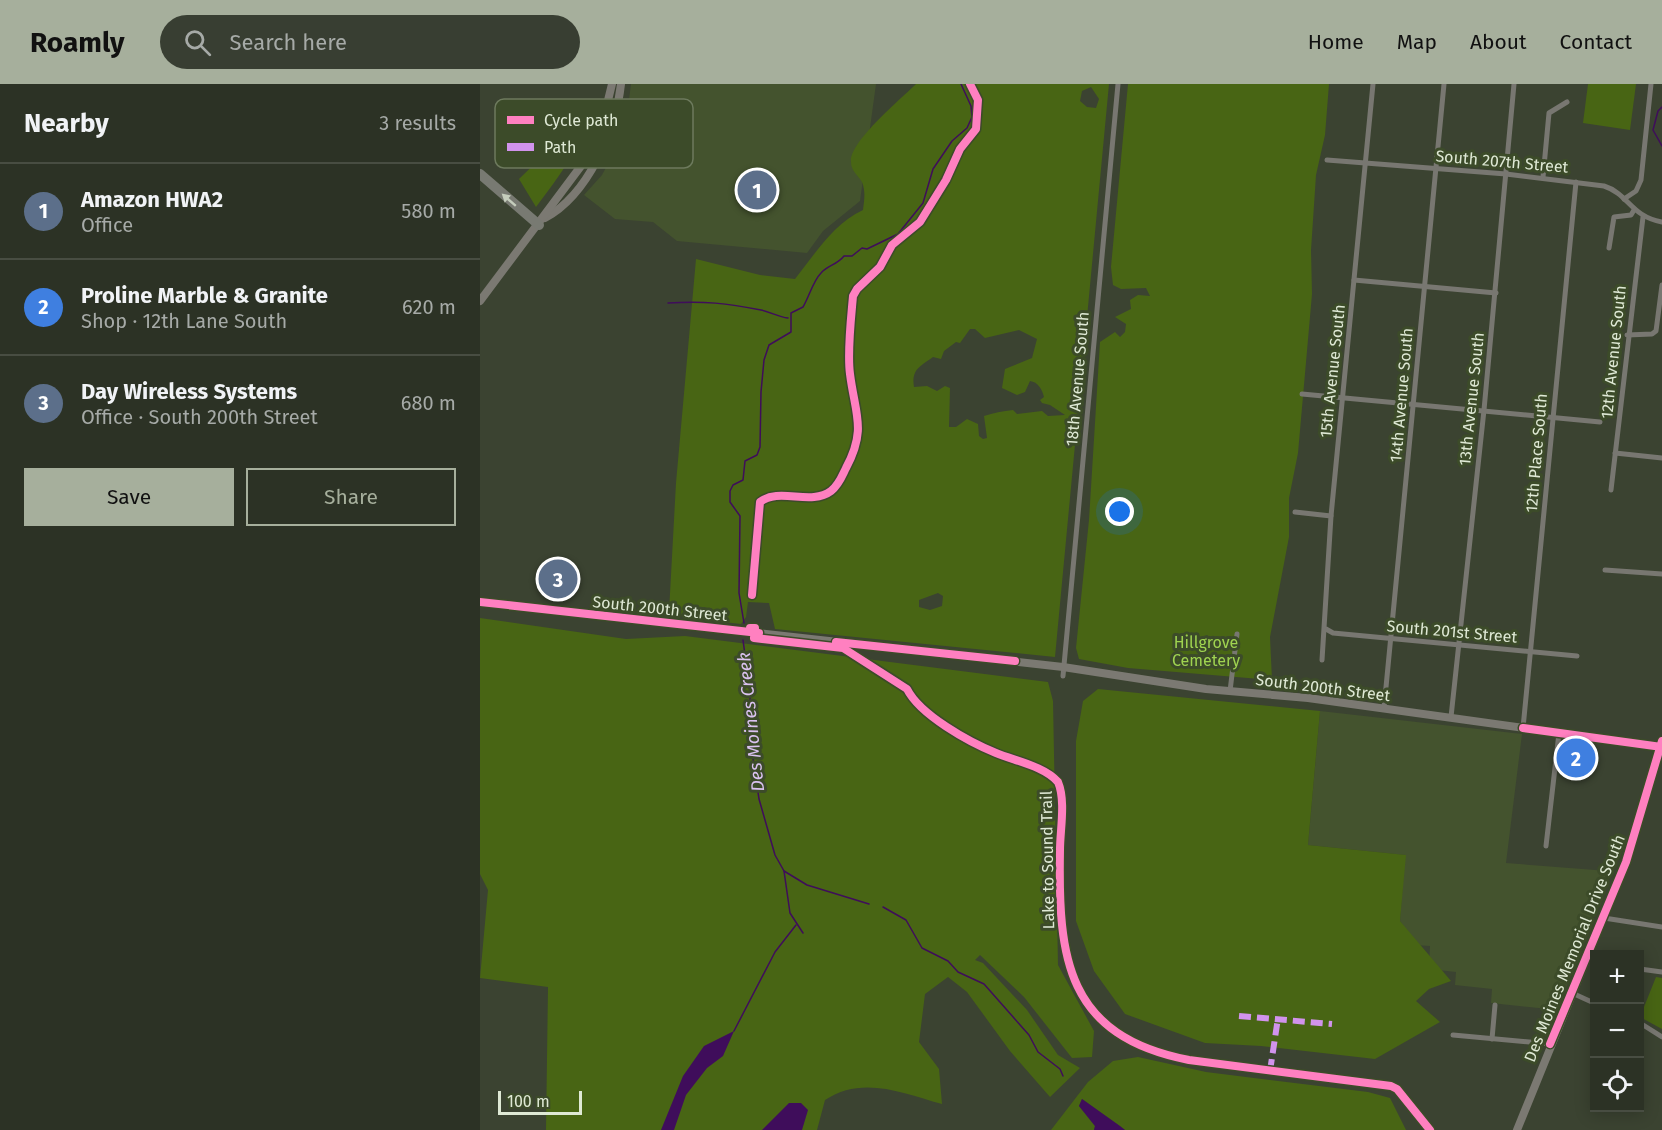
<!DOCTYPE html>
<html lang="en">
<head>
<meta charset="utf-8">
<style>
	:root { --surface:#2c3225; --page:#383e32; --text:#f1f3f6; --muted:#a6aaa7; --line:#484d42; --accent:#a6af9c }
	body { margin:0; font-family:"Fira Sans",sans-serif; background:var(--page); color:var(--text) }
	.controls { position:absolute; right:18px; bottom:18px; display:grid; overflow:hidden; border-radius:0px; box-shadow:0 3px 15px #0003 }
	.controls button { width:54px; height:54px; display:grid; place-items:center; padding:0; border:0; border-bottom:2px solid var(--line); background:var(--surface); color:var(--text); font:30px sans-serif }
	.scale { position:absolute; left:18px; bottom:15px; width:84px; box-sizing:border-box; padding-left:6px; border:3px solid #dfe9d5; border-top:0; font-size:16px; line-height:21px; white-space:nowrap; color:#dfe9d5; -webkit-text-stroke:4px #3c4b29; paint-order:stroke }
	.you { position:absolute; left:640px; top:428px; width:21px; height:21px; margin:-15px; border:4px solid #fff; border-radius:50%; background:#1a73e8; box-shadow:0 0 0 9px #1a73e833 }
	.badge { display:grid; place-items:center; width:39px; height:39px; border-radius:50%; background:var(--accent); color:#fff; font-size:20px; font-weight:700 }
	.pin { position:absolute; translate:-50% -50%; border:3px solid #fff; box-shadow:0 2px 6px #0006 }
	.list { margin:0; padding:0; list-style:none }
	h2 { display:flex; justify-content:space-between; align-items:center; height:78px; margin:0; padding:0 24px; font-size:26px }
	h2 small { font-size:20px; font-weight:400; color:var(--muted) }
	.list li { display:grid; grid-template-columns:39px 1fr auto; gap:18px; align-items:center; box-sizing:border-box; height:96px; padding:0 24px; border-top:2px solid var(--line) }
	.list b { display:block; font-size:22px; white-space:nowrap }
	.list p { margin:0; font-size:20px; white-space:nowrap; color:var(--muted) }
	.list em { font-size:20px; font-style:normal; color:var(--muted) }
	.actions { display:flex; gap:12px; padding:18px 24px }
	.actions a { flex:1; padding:14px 0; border:2px solid var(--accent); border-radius:0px; text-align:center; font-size:21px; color:var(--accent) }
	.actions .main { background:var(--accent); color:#111 }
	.icon { flex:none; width:33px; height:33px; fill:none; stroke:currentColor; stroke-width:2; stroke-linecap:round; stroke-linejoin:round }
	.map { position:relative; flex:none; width:1182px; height:1046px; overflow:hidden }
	header { display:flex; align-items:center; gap:36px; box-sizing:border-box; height:84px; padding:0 30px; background:var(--accent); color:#111 }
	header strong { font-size:28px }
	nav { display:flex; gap:33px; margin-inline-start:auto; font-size:21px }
	.search { width:420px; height:54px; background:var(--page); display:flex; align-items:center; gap:15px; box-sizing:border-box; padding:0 21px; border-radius:33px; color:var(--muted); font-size:22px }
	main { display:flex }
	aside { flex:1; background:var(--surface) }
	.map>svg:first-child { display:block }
	.built { fill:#44532e }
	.green { fill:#486514; fill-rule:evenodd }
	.water { fill:#3f0d5b }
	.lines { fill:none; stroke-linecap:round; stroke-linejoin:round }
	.stream { stroke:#3f0d5b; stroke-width:1.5 }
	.street { stroke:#787771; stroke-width:5 }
	.secondary { stroke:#7b7972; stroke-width:8 }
	.highway { stroke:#787a72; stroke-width:10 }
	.quiet { stroke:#d193ec; stroke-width:6; stroke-dasharray:12 6; stroke-linecap:butt }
	.cycleway-casing { stroke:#3c4b29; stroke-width:11 }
	.cycleway { stroke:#ff80c0; stroke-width:8 }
	.oneway { fill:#c5cdbc }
	.labels { text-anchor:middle; stroke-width:6; stroke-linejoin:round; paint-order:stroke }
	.street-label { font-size:16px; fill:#dfe9d5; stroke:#3c4b29 }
	.park-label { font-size:16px; fill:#9fd350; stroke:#3c4b29 }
	.water-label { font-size:18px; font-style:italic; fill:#dac2f0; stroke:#3c4b29 }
	.key { fill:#3c4b29; stroke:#6d7a5d; stroke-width:1.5 }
	.key-label { font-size:16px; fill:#dfe9d5 }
</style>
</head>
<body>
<header>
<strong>Roamly</strong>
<div class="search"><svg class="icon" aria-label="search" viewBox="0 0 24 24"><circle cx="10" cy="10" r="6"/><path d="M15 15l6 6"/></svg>Search here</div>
<nav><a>Home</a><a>Map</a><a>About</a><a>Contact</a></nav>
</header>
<main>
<aside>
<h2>Nearby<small>3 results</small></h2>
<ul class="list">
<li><span class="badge" style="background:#5c6f8a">1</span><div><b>Amazon HWA2</b><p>Office</p></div><em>580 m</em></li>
<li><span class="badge" style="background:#3f7fe0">2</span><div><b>Proline Marble &amp; Granite</b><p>Shop · 12th Lane South</p></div><em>620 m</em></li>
<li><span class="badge" style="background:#5c6f8a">3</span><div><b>Day Wireless Systems</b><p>Office · South 200th Street</p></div><em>680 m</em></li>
</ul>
<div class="actions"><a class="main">Save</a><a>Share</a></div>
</aside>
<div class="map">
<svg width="1182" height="1046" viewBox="0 0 1182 1046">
	<rect width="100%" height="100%" fill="#3b4331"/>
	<!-- built -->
	<g class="built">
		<polygon points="151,0 396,0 380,117 343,147 327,169 197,157 173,138 135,135 104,111 122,91 141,55 147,32"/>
		<polygon points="840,627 1042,650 1026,779 1128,787 1078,926 1011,919 1012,905 975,901 976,888 949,885 950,862 935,861 920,837 925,771 828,761"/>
	</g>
	<!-- green -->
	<g class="green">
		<path d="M 436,0 L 629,0 L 575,573 L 295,545 L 289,519 L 268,518 L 266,533 L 261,540 L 208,534 L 189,528 L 196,399 L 216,175 L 280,191 L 315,195 C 335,170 353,140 383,126 C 384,117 386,108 382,98 C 378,91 371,87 371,78 C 369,58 421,15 436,0 ZM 611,3 L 619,15 L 616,24 L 607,23 L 600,17 L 602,7 ZM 490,245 L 495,245 L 505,254 L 539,246 L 557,255 L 552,274 L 525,285 L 522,304 L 537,311 L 545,308 L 550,297 C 558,298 562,305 564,313 L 560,316 L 562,319 L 570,321 L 585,331 L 568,332 L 562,327 L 537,330 L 533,326 C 523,327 513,329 504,332 L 507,354 L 503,355 L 499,352 L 498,340 L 487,335 L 476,343 L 469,343 L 470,304 L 465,302 L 457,307 L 447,302 L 434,303 C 431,285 441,282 453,273 L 461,275 L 464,267 L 476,258 L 480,259 ZM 458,509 L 463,512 L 462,522 L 450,526 L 439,523 L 439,516 Z"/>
		<polygon points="648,0 849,0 845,51 836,91 831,166 832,210 818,369 809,414 809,453 790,553 792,596 648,584 599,575 596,564 609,436 620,258 635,248 640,253 645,248 646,240 635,233 651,225 650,216 658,211 670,212 666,204 641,205 633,201 631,183"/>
		<polygon points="1108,0 1156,0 1150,46 1103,39"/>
		<path d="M 100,19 L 117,21 C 101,62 82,89 56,123 L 39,95 L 72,63 Z"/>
		<path d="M 0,534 L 146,555 L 205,552 L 568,598 L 573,617 L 578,881 L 614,947 L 612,973 L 592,974 L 544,913 L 500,871 L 495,876 L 503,879 L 547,926 L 578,971 L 600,984 L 570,1013 L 530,967 L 487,908 L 468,893 L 445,910 L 439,958 L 459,985 L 462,1020 C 423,1009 382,991 345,1016 L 337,1046 L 66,1046 L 68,903 L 0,894 L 8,806 L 0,790 Z"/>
		<polygon points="618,605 840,627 828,761 926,771 920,837 971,897 949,905 936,917 960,938 895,975 781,962 725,959 645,930 614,887 596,837 596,657 603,617"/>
		<polygon points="1176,893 1182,894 1182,945 1160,933"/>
		<polygon points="658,973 726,988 888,1008 910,1014 926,1046 645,1046 602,1015 599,1022 615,1042 614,1046 571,1046 608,998 633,977"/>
	</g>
	<!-- water -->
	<g class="water">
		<polygon points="254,947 243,972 227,984 206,1011 194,1046 181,1046 203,992 224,962"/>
		<polygon points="602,1015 640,1042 645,1046 614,1046 615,1042 599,1022"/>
		<polygon points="309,1019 321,1019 328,1026 322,1046 282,1046"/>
	</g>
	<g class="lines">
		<!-- stream -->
		<g class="stream">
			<polyline points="1182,23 1178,27 1173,46 1182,62"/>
			<path d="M 188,219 C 225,217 246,219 281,226 C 291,228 298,233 308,234"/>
			<path d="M 264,539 L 259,509 L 260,432 L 250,418 L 250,407 L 253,401 L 263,396 L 265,377 L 277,371 L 280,363 L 281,308 L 284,276 L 289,261 L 311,248 L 311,229 L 323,223 C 329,213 333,197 341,189 C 348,181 357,181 364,172 L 372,172 L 382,164 L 387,165 L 418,150 L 443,119 L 453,85 L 472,57 L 487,44 L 492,33 L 491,22 L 481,0"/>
			<polyline points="263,556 270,608 270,654 279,715 295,771 304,787 310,829 323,849"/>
			<polyline points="304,787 327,801 389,820"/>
			<polyline points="403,823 426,836 442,864 468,877 478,888 504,900 549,951 558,968 580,985 583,992"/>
			<polyline points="254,947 295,868 316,841"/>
		</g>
		<!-- street -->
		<g class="street">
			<path d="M 847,76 L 1026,90 L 1124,102 C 1149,110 1150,132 1182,138"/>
			<polyline points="1063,93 1069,29 1087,18"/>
			<polyline points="1144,115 1156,107 1161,96 1171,0"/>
			<polyline points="1129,164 1134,133 1151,131 1154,126"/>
			<polyline points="874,196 1016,209"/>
			<polyline points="1147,251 1172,250 1176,247 1182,201"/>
			<polyline points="822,310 1120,338"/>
			<polyline points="1135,369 1182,374"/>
			<polyline points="1131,406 1163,133"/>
			<polyline points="815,428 851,432"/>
			<polyline points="1125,486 1182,490"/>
			<polyline points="846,545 853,549 1097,572"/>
			<polyline points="842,576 851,432 893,0"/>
			<polyline points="583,592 638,0"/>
			<polyline points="750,607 757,550"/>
			<polyline points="904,624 964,0"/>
			<polyline points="971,633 1004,326 1034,0"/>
			<polyline points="1043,644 1096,98"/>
			<polyline points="1066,762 1079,649"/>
			<polyline points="1124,834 1182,843"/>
			<polyline points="1160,885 1182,888"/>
			<polyline points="1092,909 1114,919"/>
			<polyline points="1160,939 1182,953"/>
			<polyline points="973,951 1070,960"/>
			<polyline points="1012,955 1015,921"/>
		</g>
		<!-- secondary -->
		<g class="secondary">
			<path d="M 65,134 C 108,111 136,46 141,0"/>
			<polyline points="0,217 107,74 120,49 132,0"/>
			<polyline points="0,518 583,583 726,605 828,614 1182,663"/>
			<polyline points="1037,1046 1146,778 1182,657"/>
		</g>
		<!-- highway -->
		<polyline class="highway" points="0,90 59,141"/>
		<!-- quiet -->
		<g class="quiet">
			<polyline points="759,932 852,940"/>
			<polyline points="790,987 798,934"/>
		</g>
		<defs>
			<g id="cycleway">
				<path d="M 272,511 L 280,418 C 299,403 331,422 351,407 C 359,401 362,392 366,384 C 387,345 375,330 370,290 C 367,268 371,235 373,212 L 377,205 L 400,183 L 412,161 L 440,138 L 466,96 L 480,65 L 496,45 L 498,16 L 490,0"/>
				<polyline points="0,518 279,549"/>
				<path d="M 270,544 L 275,544 L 274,554 L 363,564 L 427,605 C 440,631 489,658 516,669 C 535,677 564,682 578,698 C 586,717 580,746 580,766 C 578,874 586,952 709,976 L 911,1002 L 917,1005 L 950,1046"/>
				<polyline points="356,558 535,577"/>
				<polyline points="1043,644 1182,663"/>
				<polyline points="1070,960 1146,778 1182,657"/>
			</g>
		</defs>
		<!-- cycleway casing -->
		<use href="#cycleway" class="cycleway-casing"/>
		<!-- cycleway -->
		<use href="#cycleway" class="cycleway"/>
	</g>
	<!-- one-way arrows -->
	<defs><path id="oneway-solid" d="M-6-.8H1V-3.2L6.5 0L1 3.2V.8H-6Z" transform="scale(1.5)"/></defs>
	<use class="oneway" href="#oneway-solid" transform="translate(29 116) rotate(-139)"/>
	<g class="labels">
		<!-- street labels -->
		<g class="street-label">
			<text transform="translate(1022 77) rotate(5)" y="6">South 207th Street</text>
			<text transform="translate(1133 268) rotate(-84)" y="6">12th Avenue South</text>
			<text transform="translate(852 287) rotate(-84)" y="6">15th Avenue South</text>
			<text transform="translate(597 295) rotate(-85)" y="6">18th Avenue South</text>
			<text transform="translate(921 311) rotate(-85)" y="6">14th Avenue South</text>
			<text transform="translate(991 315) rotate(-84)" y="6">13th Avenue South</text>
			<text transform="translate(1056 369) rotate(-85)" y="6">12th Place South</text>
			<text transform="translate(180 524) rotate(6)" y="6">South 200th Street</text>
			<text transform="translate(972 547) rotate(5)" y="6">South 201st Street</text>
			<text transform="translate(843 603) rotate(7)" y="6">South 200th Street</text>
			<text transform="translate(567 776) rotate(-91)" y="6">Lake to Sound Trail</text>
			<text transform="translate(1094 864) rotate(-68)" y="6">Des Moines Memorial Drive South</text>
		</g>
		<!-- park labels -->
		<g class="park-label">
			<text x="726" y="564">Hillgrove<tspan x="726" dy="18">Cemetery</tspan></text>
		</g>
		<!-- water labels -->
		<g class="water-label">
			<text transform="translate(271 638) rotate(-96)" y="6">Des Moines Creek</text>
		</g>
	</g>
	<!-- legend -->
	<rect x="15" y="15" width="198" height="69" rx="9" class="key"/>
	<rect x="27" y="32" width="27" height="8" fill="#ff80c0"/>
	<rect x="27" y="59" width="27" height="8" fill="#d193ec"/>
	<g class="key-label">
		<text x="64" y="42">Cycle path</text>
		<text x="64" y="69">Path</text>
	</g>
</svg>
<div class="controls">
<button>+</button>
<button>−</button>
<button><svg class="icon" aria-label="locate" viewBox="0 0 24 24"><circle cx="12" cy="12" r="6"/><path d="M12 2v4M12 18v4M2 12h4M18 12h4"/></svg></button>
</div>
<div class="scale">100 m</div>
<div class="you"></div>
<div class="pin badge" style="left:277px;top:106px;background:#5c6f8a">1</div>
<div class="pin badge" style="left:1096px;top:674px;background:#3f7fe0">2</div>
<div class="pin badge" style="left:78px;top:495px;background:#5c6f8a">3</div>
</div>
</main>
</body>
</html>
